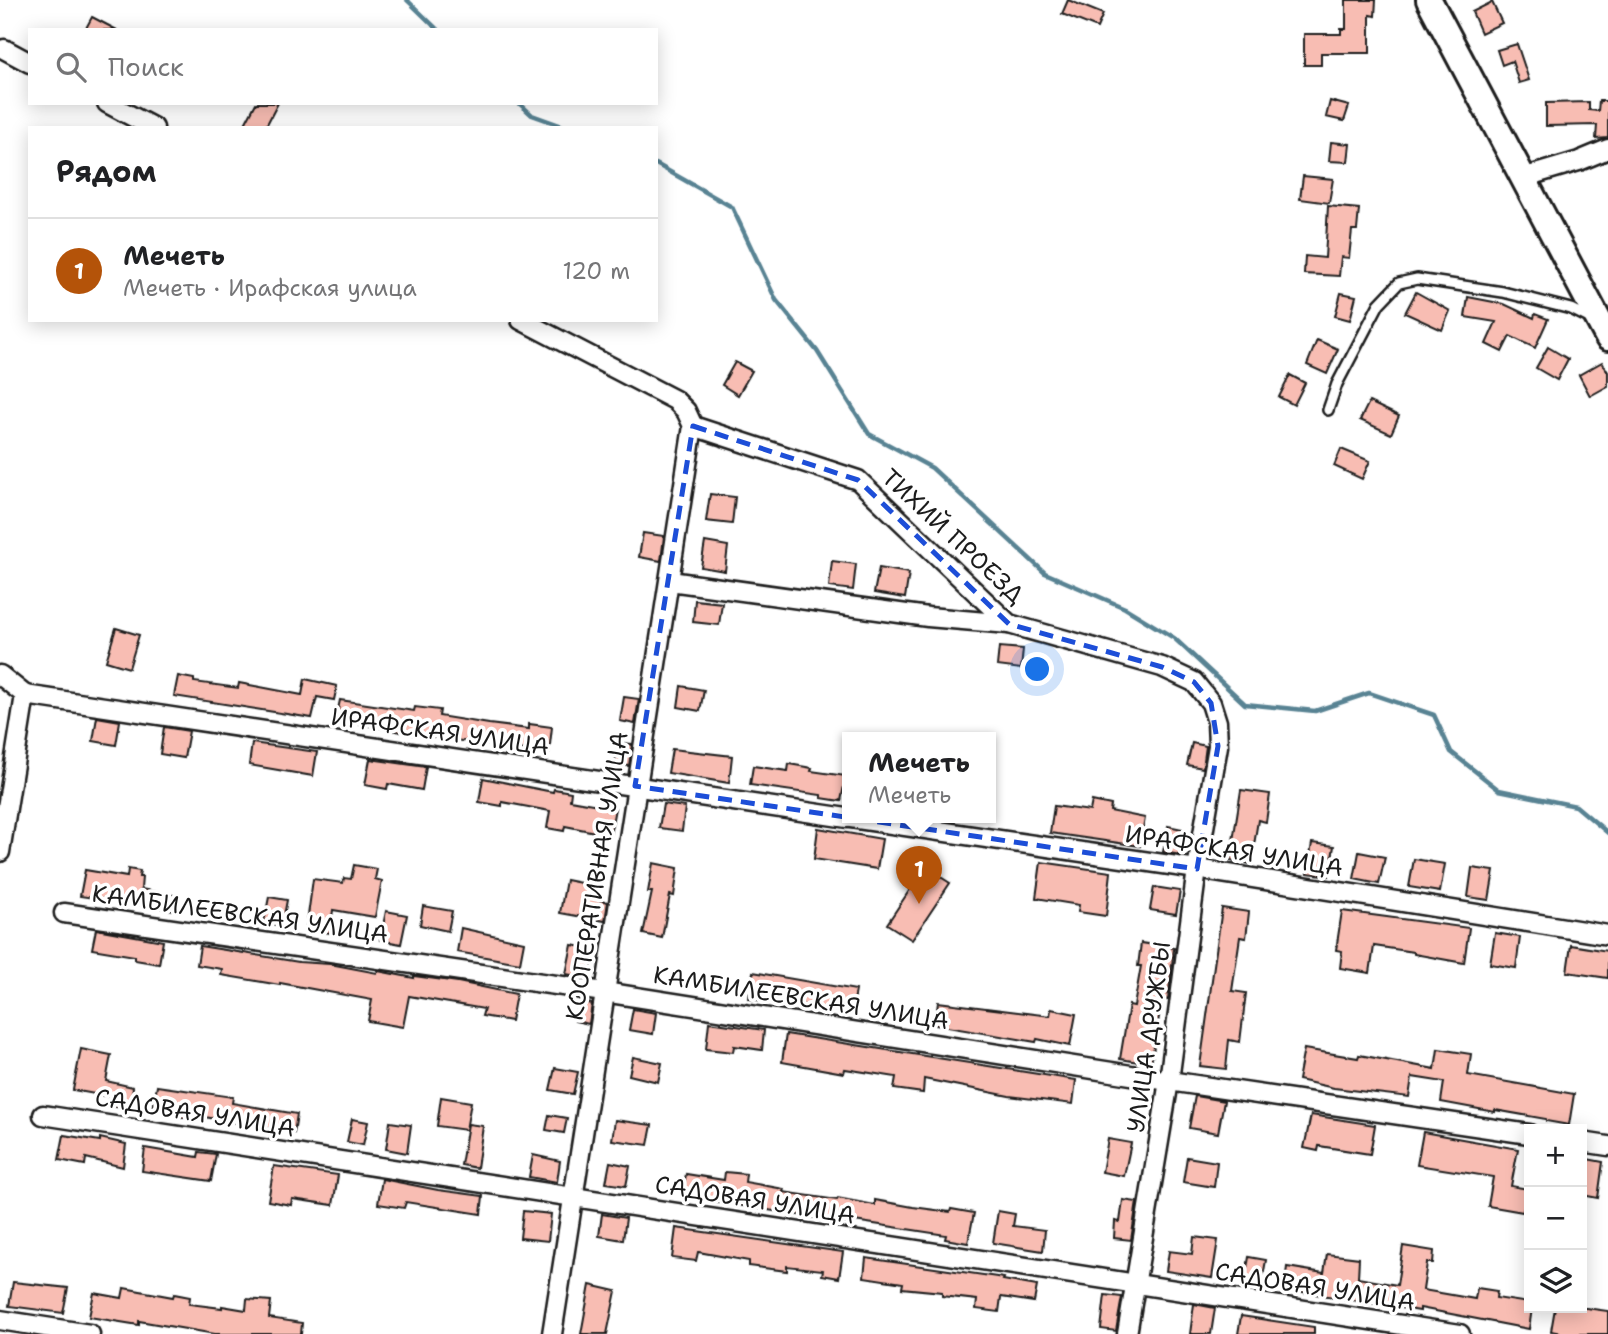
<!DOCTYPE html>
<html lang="ru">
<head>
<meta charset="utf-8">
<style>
	:root { --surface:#fff; --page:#f2f2f2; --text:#202124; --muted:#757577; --line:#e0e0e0; --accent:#b45309 }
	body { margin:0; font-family:"Shantell Sans",sans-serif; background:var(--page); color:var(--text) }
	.controls { position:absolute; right:21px; bottom:21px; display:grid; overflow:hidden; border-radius:0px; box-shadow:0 4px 18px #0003 }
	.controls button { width:63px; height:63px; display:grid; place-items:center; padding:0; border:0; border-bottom:2px solid var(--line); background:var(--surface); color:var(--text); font:35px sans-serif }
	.you { position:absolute; left:1038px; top:670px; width:24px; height:24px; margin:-18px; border:5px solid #fff; border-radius:50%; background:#1a73e8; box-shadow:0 0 0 10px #1a73e833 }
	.badge { display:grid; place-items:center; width:46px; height:46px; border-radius:50%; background:var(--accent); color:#fff; font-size:23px; font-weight:700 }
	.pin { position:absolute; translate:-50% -58px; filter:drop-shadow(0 2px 4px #0008) }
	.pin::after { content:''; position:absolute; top:37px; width:24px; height:21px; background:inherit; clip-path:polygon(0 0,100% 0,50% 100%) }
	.popup { position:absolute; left:842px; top:732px; width:154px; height:91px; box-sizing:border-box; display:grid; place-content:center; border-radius:0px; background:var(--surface); filter:drop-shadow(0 2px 5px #0005); font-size:23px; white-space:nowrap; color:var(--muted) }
	.popup b { font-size:26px; color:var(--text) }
	.popup::after { content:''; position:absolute; left:50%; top:100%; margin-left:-14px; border:14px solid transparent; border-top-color:var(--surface) }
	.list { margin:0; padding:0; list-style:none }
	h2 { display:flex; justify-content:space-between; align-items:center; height:91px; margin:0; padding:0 28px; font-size:30px }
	h2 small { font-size:23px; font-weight:400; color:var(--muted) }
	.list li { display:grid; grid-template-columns:46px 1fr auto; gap:21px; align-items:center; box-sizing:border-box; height:105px; padding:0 28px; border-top:2px solid var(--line) }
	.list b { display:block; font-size:26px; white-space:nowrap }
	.list p { margin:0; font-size:23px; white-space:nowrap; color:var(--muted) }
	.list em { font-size:23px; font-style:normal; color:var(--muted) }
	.icon { flex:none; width:38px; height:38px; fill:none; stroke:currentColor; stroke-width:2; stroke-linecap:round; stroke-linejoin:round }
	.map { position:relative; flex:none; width:1608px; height:1334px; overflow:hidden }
	.search { position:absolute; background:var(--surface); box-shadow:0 4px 18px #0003; left:28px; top:28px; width:630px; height:77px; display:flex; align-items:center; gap:18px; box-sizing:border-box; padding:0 24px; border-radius:0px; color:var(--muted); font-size:26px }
	.panel { position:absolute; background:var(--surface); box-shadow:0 4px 18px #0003; left:28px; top:126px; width:630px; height:196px; border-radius:0px }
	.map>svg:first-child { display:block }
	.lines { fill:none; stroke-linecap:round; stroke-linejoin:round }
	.stream { stroke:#598393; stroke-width:4.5 }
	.building { fill:#f8bdb3; stroke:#1c1c1c; stroke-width:2 }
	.lane-casing { stroke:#1c1c1c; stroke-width:14 }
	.street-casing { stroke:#1c1c1c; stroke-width:23 }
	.secondary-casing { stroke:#1c1c1c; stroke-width:30 }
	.lane { stroke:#fff; stroke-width:9 }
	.street { stroke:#fff; stroke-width:18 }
	.secondary { stroke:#fff; stroke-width:24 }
	.marked { fill:none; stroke:#1d4ed8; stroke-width:5; stroke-dasharray:14 9; stroke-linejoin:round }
	.labels { text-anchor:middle; stroke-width:7; stroke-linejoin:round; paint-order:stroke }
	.street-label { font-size:24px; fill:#1c1c1c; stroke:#fff }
</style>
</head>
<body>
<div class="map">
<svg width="1608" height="1334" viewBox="0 0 1608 1334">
	<rect width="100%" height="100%" fill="#fff"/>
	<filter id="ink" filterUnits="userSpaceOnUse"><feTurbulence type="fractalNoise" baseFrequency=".0143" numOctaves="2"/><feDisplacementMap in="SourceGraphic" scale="14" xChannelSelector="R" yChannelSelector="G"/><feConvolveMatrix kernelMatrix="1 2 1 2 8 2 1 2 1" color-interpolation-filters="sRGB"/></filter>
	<g filter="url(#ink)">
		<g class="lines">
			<!-- stream -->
			<g class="stream">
				<polyline points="407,0 438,30"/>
				<polyline points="519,103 532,115 568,128"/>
				<polyline points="656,164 732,207 776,300 817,351 869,434 932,468 1045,573 1125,608 1174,638 1245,704 1315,711 1369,693 1434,715 1451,752 1499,790 1576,806 1608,833"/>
			</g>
		</g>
		<!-- building -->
		<g class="building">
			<polygon points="1068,0 1103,14 1097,28 1062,14"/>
			<polygon points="1346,0 1376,0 1375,16 1370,15 1370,53 1321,53 1321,65 1304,65 1304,34 1341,34 1341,29 1346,29"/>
			<polygon points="1492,2 1502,23 1481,33 1472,12"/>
			<polygon points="92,17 117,30 85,30"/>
			<polygon points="1517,44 1529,80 1519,83 1512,61 1502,65 1497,50"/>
			<polygon points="1330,101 1349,106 1344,121 1326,117"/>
			<polygon points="1599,101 1608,101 1608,138 1596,139 1597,125 1546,126 1546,103 1589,102 1589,110 1598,111"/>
			<polygon points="256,103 278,103 265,128 251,128 245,124"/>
			<polygon points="1331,142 1350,144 1348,162 1329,161"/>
			<polygon points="1303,176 1333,179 1329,203 1300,199"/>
			<polygon points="1328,206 1359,209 1357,230 1352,230 1349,258 1341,257 1339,276 1304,274 1305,256 1325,258"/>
			<polygon points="1416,292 1450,311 1442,330 1405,313"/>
			<polygon points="1341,293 1356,296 1350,320 1335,316"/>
			<polygon points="1468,297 1504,304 1534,318 1535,314 1548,319 1535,348 1510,336 1502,352 1486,344 1496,322 1465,317"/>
			<polygon points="1317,340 1338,349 1327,374 1307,365"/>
			<polygon points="1548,347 1568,359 1557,380 1536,368"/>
			<polygon points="735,362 752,371 738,395 722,385"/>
			<polygon points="1602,362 1608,372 1608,386 1590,396 1579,375"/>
			<polygon points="1290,375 1305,383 1294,405 1279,397"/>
			<polygon points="1369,402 1399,416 1391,434 1360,420"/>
			<polygon points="1341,449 1370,461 1362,479 1334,466"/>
			<polygon points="710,494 735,497 732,524 706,521"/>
			<polygon points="643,533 664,536 661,561 639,557"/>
			<polygon points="705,542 728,546 725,571 701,567"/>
			<polygon points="832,561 856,564 853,590 829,587"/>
			<polygon points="879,568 909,573 905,598 874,593"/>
			<polygon points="695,600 722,603 719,625 693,622"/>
			<polygon points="116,628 139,635 129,668 106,661"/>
			<polygon points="999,647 1023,649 1021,669 997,666"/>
			<polygon points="178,676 194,679 194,682 238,688 239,683 302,695 305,679 337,686 334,700 317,697 312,718 174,696"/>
			<polygon points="681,686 704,690 700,711 678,707"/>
			<polygon points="624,697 639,699 635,724 620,721"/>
			<polygon points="340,700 414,711 415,707 440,710 439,716 489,724 529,729 529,724 552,727 549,753 411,734 336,719"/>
			<polygon points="97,717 120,721 116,745 93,741"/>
			<polygon points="164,727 189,731 184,758 160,754"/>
			<polygon points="252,743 317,752 313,776 249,765"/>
			<polygon points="618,743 632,744 629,766 615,764"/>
			<polygon points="1192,743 1206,746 1203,768 1187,765"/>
			<polygon points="672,749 732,756 729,783 668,773"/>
			<polygon points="370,759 426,767 422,790 388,784 387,789 365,785"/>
			<polygon points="789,764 812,768 811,771 846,776 841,801 821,798 821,795 750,785 753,766 788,771"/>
			<polygon points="483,778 553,792 554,789 571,792 570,800 615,808 610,835 565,826 564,831 547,828 550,811 502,802 502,806 479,802"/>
			<polygon points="1241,790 1270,794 1266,822 1258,820 1251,864 1230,860"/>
			<polygon points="1092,801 1111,805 1110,811 1145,818 1140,846 1050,833 1054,806 1090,811"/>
			<polygon points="663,804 685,807 682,831 659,828"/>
			<polygon points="1168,826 1187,830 1181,855 1163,852"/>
			<polygon points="818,828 882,839 877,869 814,859"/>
			<polygon points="1312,843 1334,846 1329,876 1307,873"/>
			<polygon points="1359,852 1385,857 1379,884 1354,879"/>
			<polygon points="1414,859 1445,864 1440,892 1409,887"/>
			<polygon points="1041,862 1111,872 1106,916 1078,912 1079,905 1036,898"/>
			<polygon points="653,863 678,868 674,896 670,895 662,938 643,934 652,892 648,892"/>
			<polygon points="354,865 377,869 375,879 382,881 375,917 333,910 330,933 306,930 313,879 343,883 344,878 351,879"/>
			<polygon points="925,867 950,883 912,940 887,924"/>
			<polygon points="1472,868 1494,871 1489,900 1468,897"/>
			<polygon points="128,869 140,871 139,877 142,877 141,889 178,896 175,910 80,896 85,870 127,877"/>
			<polygon points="566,880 591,885 589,898 608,902 605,921 560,913"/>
			<polygon points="1154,887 1180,891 1176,914 1150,910"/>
			<polygon points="269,897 287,900 282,926 264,922"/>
			<polygon points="423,906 452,911 448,931 420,925"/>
			<polygon points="1222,908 1249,912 1246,938 1240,937 1232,991 1246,993 1240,1042 1229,1040 1226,1069 1200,1066"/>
			<polygon points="386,911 407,915 401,944 380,940"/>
			<polygon points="1342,911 1469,928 1464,963 1414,954 1414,952 1374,946 1370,973 1340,968 1342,951 1336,950"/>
			<polygon points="461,928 524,942 520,963 457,952"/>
			<polygon points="96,929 163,941 159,964 135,960 135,956 92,949"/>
			<polygon points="1495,933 1520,937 1516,968 1490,964"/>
			<polygon points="1141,943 1174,948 1168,1000 1162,999 1151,1064 1120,1059 1129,1005 1134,1006 1141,966 1138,966"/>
			<polygon points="572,945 595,949 589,978 566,974"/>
			<polygon points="1571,945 1608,951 1608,978 1567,972"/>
			<polygon points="200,946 299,962 330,964 377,973 378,971 414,978 414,976 458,982 516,994 511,1021 482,1016 484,1009 409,996 403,1027 368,1021 372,1000 280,983 280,985 221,975 222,969 197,965"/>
			<polygon points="753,972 856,990 852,1013 773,1000 773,1002 749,999"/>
			<polygon points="580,1001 592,1004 589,1024 575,1021"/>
			<polygon points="938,1002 1050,1016 1051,1009 1076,1014 1070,1046 1037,1039 1036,1042 935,1025"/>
			<polygon points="633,1009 656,1013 653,1034 629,1030"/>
			<polygon points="709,1022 764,1030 762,1050 734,1046 733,1052 706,1049"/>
			<polygon points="786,1034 1076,1080 1073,1104 1009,1096 924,1079 923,1093 894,1089 896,1077 845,1069 844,1073 782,1062"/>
			<polygon points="81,1049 111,1055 106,1081 133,1087 130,1109 109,1106 111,1097 73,1090"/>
			<polygon points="1304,1049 1358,1058 1359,1055 1435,1069 1438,1049 1471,1054 1468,1075 1574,1094 1569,1125 1546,1121 1546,1119 1495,1110 1495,1112 1441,1102 1444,1082 1412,1077 1409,1097 1334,1088 1298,1080"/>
			<polygon points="633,1057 662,1063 658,1082 629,1075"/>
			<polygon points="555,1068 578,1072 573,1094 550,1090"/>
			<polygon points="157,1086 233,1097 232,1103 297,1114 294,1133 199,1116 199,1120 179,1117 180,1114 153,1109"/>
			<polygon points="1195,1096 1224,1101 1218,1133 1189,1128"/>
			<polygon points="441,1097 471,1102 466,1130 437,1126"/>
			<polygon points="549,1115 567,1118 564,1133 546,1130"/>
			<polygon points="1311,1115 1375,1125 1370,1154 1319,1146 1318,1151 1304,1148"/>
			<polygon points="352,1119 368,1122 363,1145 347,1142"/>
			<polygon points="615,1120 652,1125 648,1145 612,1140"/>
			<polygon points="390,1122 411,1125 407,1153 386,1149"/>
			<polygon points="468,1124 483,1126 477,1168 461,1165"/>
			<polygon points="1423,1132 1518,1149 1511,1186 1528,1189 1523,1212 1488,1206 1493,1177 1417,1165"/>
			<polygon points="64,1135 100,1141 100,1138 126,1144 123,1167 86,1158 85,1165 59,1160"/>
			<polygon points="1108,1139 1131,1143 1124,1176 1102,1172"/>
			<polygon points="145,1148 198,1157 199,1152 216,1154 211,1181 142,1171"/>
			<polygon points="533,1155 560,1161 557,1182 529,1177"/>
			<polygon points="1187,1157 1217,1162 1214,1187 1183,1182"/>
			<polygon points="1582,1158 1603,1162 1598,1198 1582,1195"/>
			<polygon points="610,1162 630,1166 626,1186 606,1183"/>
			<polygon points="274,1166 338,1175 333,1205 292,1199 291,1205 268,1201"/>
			<polygon points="725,1172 746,1174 745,1182 784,1189 783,1192 837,1200 838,1198 875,1205 875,1200 913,1207 950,1212 951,1209 974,1213 968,1243 945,1239 946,1235 854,1221 854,1224 682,1196 686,1174 724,1180"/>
			<polygon points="382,1179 438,1190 483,1196 481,1214 406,1202 404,1208 378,1204"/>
			<polygon points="1123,1200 1137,1202 1131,1240 1114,1238 1115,1221 1120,1222"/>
			<polygon points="523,1211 551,1214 548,1241 520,1238"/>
			<polygon points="998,1211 1015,1214 1013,1226 1045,1230 1043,1251 993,1243"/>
			<polygon points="602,1214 626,1218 623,1240 599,1236"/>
			<polygon points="676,1228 843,1252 839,1278 822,1275 823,1270 787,1266 787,1271 749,1266 749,1261 698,1252 696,1261 672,1258"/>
			<polygon points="1194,1237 1218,1240 1212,1278 1166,1271 1169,1251 1192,1254"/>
			<polygon points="1403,1246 1434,1251 1433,1263 1427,1263 1423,1290 1475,1299 1477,1288 1497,1291 1496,1298 1529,1303 1529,1308 1532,1308 1529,1329 1420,1308 1420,1311 1284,1289 1287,1267 1324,1273 1327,1254 1359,1258 1358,1278 1397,1285"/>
			<polygon points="1249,1257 1266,1260 1261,1288 1244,1285"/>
			<polygon points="866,1258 1004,1278 1003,1280 1037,1286 1034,1302 1001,1297 999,1312 976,1309 977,1300 942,1296 942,1292 902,1288 903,1283 864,1277"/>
			<polygon points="13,1282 68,1288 63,1313 9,1306"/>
			<polygon points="590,1285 616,1291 607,1334 581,1334"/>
			<polygon points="124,1288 173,1297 174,1294 190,1297 189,1304 222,1308 222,1306 246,1310 247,1299 271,1301 269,1318 302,1323 301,1334 215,1334 139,1321 139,1325 89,1317 94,1293 122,1298"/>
			<polygon points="1105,1295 1122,1297 1116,1331 1101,1329"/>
			<polygon points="1194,1304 1215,1308 1211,1334 1190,1334"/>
			<polygon points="1555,1308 1586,1308 1608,1311 1608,1334 1566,1334 1551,1331"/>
			<polygon points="1241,1316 1314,1327 1314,1334 1238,1334"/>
		</g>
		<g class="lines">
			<defs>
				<polyline id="lane" points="1328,410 1337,384 1379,304 1399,283 1417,279 1503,292 1571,309 1591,319"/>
				<g id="street">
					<polyline points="4,49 30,63"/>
					<polyline points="107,103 154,128"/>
					<polyline points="1522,178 1579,161 1608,149"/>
					<polyline points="521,320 675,400 686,411 693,426"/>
					<polyline points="693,426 858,480 1009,624 1162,667 1194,682 1211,703 1217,722 1218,746 1197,869 1169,1081 1127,1334"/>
					<polyline points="670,581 928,617 1009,624"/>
					<polyline points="0,675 25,695 0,852"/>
					<polyline points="25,695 847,818"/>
					<polyline points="851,818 1197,869 1608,935"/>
					<polyline points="64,913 604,992 1169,1081 1529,1134"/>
					<polyline points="43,1115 1460,1334"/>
					<polyline points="1582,1142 1608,1146"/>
					<polyline points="0,1320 90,1334"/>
					<polyline points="552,1334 693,426"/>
				</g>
				<polyline id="secondary" points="1429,0 1608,338"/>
			</defs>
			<!-- lane casing -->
			<use href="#lane" class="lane-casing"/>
			<!-- street casing -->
			<use href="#street" class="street-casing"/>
			<!-- secondary casing -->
			<use href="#secondary" class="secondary-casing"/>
			<!-- lane -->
			<use href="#lane" class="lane"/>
			<!-- street -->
			<use href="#street" class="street"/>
			<!-- secondary -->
			<use href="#secondary" class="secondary"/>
		</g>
	</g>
	<!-- marked area -->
	<path class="marked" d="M 693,426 L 858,480 L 1009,624 L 1162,667 L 1194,682 L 1211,703 L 1218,746 L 1197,869 L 635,786 Z"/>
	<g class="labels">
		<!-- street labels -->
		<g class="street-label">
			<text transform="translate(953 536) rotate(43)" y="8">ТИХИЙ ПРОЕЗД</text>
			<text transform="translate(440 732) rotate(8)" y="8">ИРАФСКАЯ УЛИЦА</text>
			<text transform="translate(1234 851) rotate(9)" y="8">ИРАФСКАЯ УЛИЦА</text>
			<text transform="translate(597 876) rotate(-81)" y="8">КООПЕРАТИВНАЯ УЛИЦА</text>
			<text transform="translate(240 914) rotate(8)" y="8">КАМБИЛЕЕВСКАЯ УЛИЦА</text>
			<text transform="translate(801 998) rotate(9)" y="8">КАМБИЛЕЕВСКАЯ УЛИЦА</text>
			<text transform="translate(1149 1037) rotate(-82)" y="8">УЛИЦА ДРУЖБЫ</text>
			<text transform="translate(195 1113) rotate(9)" y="8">САДОВАЯ УЛИЦА</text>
			<text transform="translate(755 1200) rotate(9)" y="8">САДОВАЯ УЛИЦА</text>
			<text transform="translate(1315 1287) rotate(9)" y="8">САДОВАЯ УЛИЦА</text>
		</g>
	</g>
</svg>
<div class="controls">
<button>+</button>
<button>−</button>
<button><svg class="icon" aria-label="layers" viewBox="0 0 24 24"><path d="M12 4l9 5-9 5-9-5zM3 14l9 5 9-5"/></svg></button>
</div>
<div class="you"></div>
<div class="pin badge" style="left:919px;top:904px">1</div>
<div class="popup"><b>Мечеть</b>Мечеть</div>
<div class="search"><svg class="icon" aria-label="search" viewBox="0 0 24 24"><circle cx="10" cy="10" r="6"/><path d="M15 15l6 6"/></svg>Поиск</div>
<section class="panel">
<h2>Рядом<small></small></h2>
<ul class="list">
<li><span class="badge">1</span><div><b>Мечеть</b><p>Мечеть · Ирафская улица</p></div><em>120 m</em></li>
</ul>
</section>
</div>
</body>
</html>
